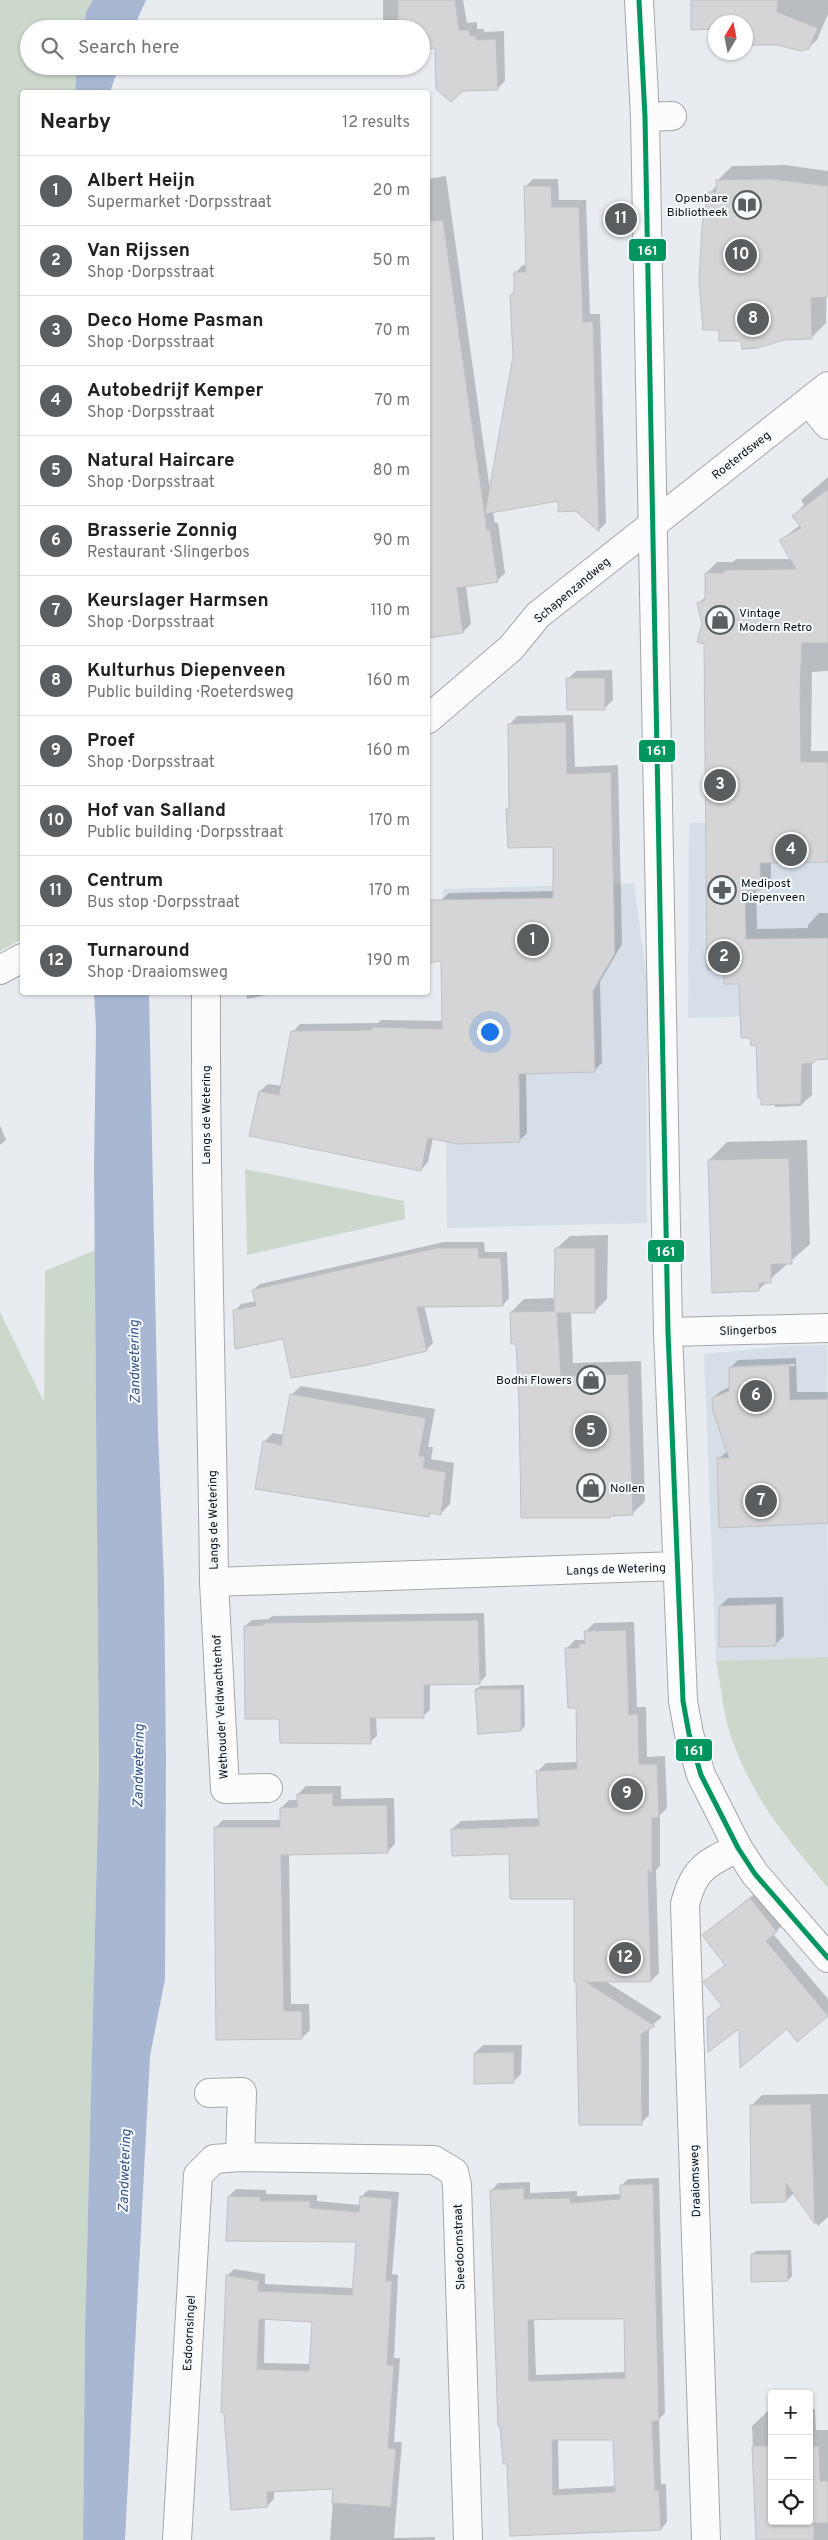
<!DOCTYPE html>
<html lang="en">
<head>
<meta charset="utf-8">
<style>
	:root { --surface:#fff; --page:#f2f2f2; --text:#202124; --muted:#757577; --line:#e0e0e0; --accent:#5a5e60 }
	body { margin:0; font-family:Overpass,sans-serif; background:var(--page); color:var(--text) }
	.controls { position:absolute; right:15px; bottom:15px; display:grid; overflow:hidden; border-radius:5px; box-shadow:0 1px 4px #0004 }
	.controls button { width:45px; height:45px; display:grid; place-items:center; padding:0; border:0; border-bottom:1px solid var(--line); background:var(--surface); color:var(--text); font:25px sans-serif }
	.compass { position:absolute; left:708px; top:15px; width:45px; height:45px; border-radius:50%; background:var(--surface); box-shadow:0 1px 4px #0004; rotate:10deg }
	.you { position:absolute; left:489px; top:1031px; width:18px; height:18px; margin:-12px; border:4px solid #fff; border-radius:50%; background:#1a73e8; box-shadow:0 0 0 8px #1a73e833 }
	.badge { display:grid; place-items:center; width:32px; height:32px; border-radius:50%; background:var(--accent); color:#fff; font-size:16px; font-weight:700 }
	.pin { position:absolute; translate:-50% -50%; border:2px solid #fff; box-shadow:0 1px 5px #0006 }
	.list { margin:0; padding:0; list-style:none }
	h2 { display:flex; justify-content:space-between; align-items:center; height:65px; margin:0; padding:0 20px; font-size:21px }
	h2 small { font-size:16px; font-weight:400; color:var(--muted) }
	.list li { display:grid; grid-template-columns:32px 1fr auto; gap:15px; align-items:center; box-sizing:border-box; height:70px; padding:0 20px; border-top:1px solid var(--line) }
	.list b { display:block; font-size:19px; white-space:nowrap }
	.list p { margin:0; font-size:16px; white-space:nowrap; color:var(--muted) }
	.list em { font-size:16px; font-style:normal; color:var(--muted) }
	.icon { flex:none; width:28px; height:28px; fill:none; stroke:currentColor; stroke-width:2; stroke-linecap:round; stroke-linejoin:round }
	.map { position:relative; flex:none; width:828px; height:2540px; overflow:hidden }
	.search { position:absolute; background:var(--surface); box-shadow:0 1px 4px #0004; left:20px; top:20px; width:410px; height:55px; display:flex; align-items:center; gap:12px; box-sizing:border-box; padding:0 18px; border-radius:28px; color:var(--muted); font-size:19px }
	.panel { position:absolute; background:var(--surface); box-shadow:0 1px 4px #0004; left:20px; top:90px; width:410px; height:905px; border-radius:5px }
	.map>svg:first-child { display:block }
	.built { fill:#d6dfe8 }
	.green { fill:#ccd8cc }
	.water { fill:#a8b8d3 }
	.shadow { fill:#0003; fill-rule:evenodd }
	.building { fill:#d5d5d7; stroke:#c0c0c2; fill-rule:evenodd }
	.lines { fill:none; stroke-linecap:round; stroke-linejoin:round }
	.street-casing { stroke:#a4a7aa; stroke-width:30 }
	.secondary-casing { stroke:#a4a7aa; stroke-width:30 }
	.street { stroke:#fcfcfd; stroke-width:28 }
	.secondary { stroke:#fcfcfd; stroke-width:28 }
	.bus-1-casing { stroke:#f4f9fd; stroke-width:9 }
	.bus-1 { stroke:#00965e; stroke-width:5 }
	.labels { text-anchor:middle; stroke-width:4; stroke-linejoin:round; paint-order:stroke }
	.poi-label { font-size:12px; fill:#0e1113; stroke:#f4f9fd; text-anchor:start }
	.street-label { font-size:12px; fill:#0e1113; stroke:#f4f9fd }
	.water-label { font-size:14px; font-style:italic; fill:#3a5688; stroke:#f4f9fd }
	.line-badge { stroke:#f4f9fd; stroke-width:2 }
	.badge-label { font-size:14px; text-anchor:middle; font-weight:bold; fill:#fff }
</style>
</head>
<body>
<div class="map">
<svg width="828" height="2540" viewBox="0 0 828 2540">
	<rect width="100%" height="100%" fill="#e8ecf0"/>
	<!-- built -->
	<g class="built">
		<polygon points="828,820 828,1015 688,1018 689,823"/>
		<polygon points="634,883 647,979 647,1223 447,1228 443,889"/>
		<polygon points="827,1345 828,1657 716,1661 704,1354 784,1346"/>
	</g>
	<!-- green -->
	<g class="green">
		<polygon points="0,0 93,0 86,12 83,29 29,29 29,66 77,66 75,92 22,92 22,939 0,951"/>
		<polygon points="245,1169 404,1201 405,1219 247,1255"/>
		<polygon points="95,1250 99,1770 85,2332 83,2540 0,2540 0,1312 44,1402 45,1271"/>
		<path d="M 828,1657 L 828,1888 C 786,1837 754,1801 731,1737 C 723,1713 721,1686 716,1661 Z"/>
	</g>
	<!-- water -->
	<g class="water">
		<polygon points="93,0 146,0 133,29 83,29 86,12"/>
		<polygon points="77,66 119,66 110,92 75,92"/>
		<polygon points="149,992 158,1433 164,1579 166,1757 165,1979 150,2056 125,2540 83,2540 85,2332 99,1770 94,1167 96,1027 94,993"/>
	</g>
	<!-- shadow -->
	<g class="shadow">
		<polygon points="383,0 463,0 467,23 477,22 477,29 484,29 484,32 504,31 505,81 497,89 436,47 421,29 399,20 383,20"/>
		<polygon points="692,0 828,0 828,14 817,40 809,47 751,27 746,27 746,22 716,22"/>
		<polygon points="785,165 828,171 826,323 811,338 742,339 720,328 700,290 701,250 710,193 717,185 717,181 732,166"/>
		<polygon points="446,176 490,490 514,356 511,295 515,291 515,273 523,265 527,265 525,187 533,179 558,179 559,200 586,200 590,314 600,314 606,523 599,530 577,510 559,500 493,512 495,523 498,523 505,573 497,581 466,586 471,624 463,632 428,637 428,179"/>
		<polygon points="828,477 828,671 812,672 811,751 828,751 828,860 771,862 771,878 760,889 756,889 757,929 808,928 808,925 819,913 828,913 828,1058 818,1058 812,1062 812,1095 800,1106 775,1107 775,1103 762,1097 758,1044 740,983 705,643 699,603 706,596 706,573 717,562 733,562 736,559 791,559 781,540 800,525 793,516 804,505 801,500"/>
		<polygon points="612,670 613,700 605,708 568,679 576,671"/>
		<polygon points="573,715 575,767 618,765 622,944 600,982 602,1063 594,1071 526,1072 527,1133 519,1141 433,1138 428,1162 421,1170 260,1091 268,1084 282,1086 293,1032 300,1024 378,1023 381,1020 443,1021 442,959 428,962 428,910 442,907 441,900 449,893 554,891 554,846 507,809 511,806 510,724 517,716"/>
		<polygon points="246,992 281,992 247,999"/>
		<polygon points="0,1125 6,1140 0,1145"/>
		<polygon points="807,1140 810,1244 758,1290 709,1160 727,1142"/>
		<polygon points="608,1235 607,1299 594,1312 571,1312 573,1363 641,1361 645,1501 632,1514 612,1515 610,1517 520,1403 517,1343 511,1312 524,1299 556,1298 557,1248 570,1236"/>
		<polygon points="444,1242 484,1242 485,1252 507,1252 509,1298 503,1305 424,1305 433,1343 426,1350 284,1337 235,1311 241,1304 256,1301 253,1290 260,1284"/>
		<path d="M 796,1358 L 797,1392 L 828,1392 L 828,1522 L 718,1459 L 728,1451 L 713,1398 L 721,1391 L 730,1387 L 730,1368 L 738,1360 ZM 795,1364 L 795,1366 L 736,1368 L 736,1366 Z"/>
		<polygon points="301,1386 435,1409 428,1447 433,1447 431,1459 454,1463 450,1504 441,1513 432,1512 428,1516 264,1442 273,1433 284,1435 291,1395"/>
		<polygon points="783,1597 784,1636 776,1644 720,1606 728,1598"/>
		<polygon points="484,1613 486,1676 479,1683 430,1683 430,1710 423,1716 376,1716 377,1736 370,1742 281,1718 245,1626 252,1620 269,1619 272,1616"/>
		<polygon points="634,1622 637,1707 646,1707 647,1757 665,1756 667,1808 660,1815 660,1866 656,1870 659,1973 651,1981 605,1981 662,2017 649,2028 649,2115 641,2123 580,2123 575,1898 510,1852 452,1829 461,1821 540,1818 538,1771 546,1763 579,1762 577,1707 566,1649 575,1640 584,1640 585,1632 594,1623"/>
		<polygon points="524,1685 525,1726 521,1730 476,1689 480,1686"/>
		<polygon points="306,1786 341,1786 341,1799 394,1798 395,1844 387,1852 289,1853 291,2004 309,2004 310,2030 302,2038 218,2039 215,1828 223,1820 281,1820 281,1808 289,1800 298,1800 298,1794"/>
		<polygon points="758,1891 784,1924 773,1934 828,1999 828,2014 797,2040 787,2028 740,2027 708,2018 723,2005 705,1982 726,1964 703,1935"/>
		<polygon points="483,2045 522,2045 521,2074 513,2082 475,2053"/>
		<polygon points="828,2094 828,2217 818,2226 794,2193 786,2201 751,2106 762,2095"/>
		<path d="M 659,2178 L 665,2413 L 659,2419 L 661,2484 L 666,2484 L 667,2522 L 661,2529 L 511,2534 L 492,2190 L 498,2183 L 530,2182 L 530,2193 L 577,2191 L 577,2196 L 622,2194 L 621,2186 L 628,2179 ZM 534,2318 L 625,2318 L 626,2372 L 536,2375 ZM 558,2439 L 614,2439 L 616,2486 L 559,2489 Z"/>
		<path d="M 236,2189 L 266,2190 L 266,2194 L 317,2195 L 317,2201 L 360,2205 L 361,2197 L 368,2190 L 399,2192 L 392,2274 L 398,2275 L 394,2358 L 400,2358 L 394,2442 L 402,2442 L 394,2538 L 435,2537 L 435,2540 L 330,2540 L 334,2487 L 274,2490 L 274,2499 L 267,2506 L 227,2276 L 234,2269 L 265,2274 L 265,2284 L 354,2288 L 357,2241 L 229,2196 ZM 265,2318 L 313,2320 L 311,2364 L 264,2363 Z"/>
		<polygon points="791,2250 792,2276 788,2280 752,2255 756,2251"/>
		<polygon points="809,2409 815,2409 816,2430 828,2430 828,2540 757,2540 752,2426 768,2411 772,2411 772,2521 809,2521"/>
	</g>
	<!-- building -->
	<g class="building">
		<polygon points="398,0 455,0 459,30 469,30 470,36 476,36 476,40 496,39 498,90 463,91 451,102 436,89 435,48 425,49 424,41 421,41 421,29 398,29"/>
		<polygon points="691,0 778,0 777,12 818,28 809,49 801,51 777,45 751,45 750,28 746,28 746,22 716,22 716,29 691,30"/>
		<polygon points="770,179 828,186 828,297 811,298 812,339 784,340 758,348 742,349 741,341 719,341 719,330 703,330 699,281 702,226 708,192 716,192 716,180"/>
		<polygon points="524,186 551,186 552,207 579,207 583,322 593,321 599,532 576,511 558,512 558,501 485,514 513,356 510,295 514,294 514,272 526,272"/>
		<polygon points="443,220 487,530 490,530 498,582 457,588 463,633 428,638 428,221"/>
		<polygon points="828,489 828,643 802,643 800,690 801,762 828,762 828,862 760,863 761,890 745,891 746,939 828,938 828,1059 814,1060 814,1063 802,1064 801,1104 761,1105 761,1098 758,1098 756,1045 751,1046 750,1038 741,1038 739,984 724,984 724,970 707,970 704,644 697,642 702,624 697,603 705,600 705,573 724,573 724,570 796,569 779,540 801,528 792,516"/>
		<polygon points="566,678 605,678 605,710 567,710"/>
		<polygon points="566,722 567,774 611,772 615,953 593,991 595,1072 519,1074 520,1142 458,1144 428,1138 421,1171 249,1136 259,1091 279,1095 291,1031 372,1030 372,1027 442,1029 441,961 428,963 428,900 553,898 553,847 508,848 506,809 509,809 508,724"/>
		<polygon points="789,1158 792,1264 771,1264 771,1283 759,1283 759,1291 712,1293 708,1160"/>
		<polygon points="437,1248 478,1248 479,1258 501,1258 503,1306 417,1307 427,1351 363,1366 291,1378 283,1339 235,1349 233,1310 256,1306 252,1290"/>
		<polygon points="555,1248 595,1248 595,1313 557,1313 561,1376 628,1374 633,1515 610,1516 610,1518 521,1518 519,1403 516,1344 511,1344 510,1312 554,1311"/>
		<polygon points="789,1365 790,1400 828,1399 828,1523 719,1528 717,1458 729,1458 713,1411 712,1398 729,1391 729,1367"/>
		<polygon points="290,1394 426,1418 419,1456 425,1456 423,1468 446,1472 441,1515 430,1513 429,1517 255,1489 263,1441 281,1445"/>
		<polygon points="776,1604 776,1646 719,1647 719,1606"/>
		<polygon points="478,1620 480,1684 424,1685 424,1718 370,1718 371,1744 280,1743 279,1719 245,1719 244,1626 264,1625 264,1623"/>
		<polygon points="626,1630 629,1715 638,1714 639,1764 657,1764 659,1818 652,1818 652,1875 648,1870 651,1982 586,1982 655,2026 641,2034 642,2125 579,2125 576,1982 574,1982 574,1899 510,1899 509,1854 452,1856 451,1829 539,1826 536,1771 577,1769 576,1708 568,1708 565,1648 579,1648 579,1643 585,1644 584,1631"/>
		<polygon points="475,1689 521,1689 521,1731 478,1734"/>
		<polygon points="333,1793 333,1806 387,1805 388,1853 281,1855 284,2011 302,2011 302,2039 216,2040 214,1827 280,1827 280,1808 297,1807 297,1794"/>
		<polygon points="750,1898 777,1932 766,1941 828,2016 797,2042 787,2029 740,2068 739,2029 708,2052 707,2018 722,2006 703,1982 725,1965 702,1935"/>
		<polygon points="514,2052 514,2083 474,2084 474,2053"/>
		<polygon points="811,2104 815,2224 786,2183 786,2202 751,2203 750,2105"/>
		<path d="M 653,2184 L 659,2421 L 652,2421 L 655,2491 L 659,2490 L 661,2530 L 510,2536 L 507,2464 L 503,2464 L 500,2426 L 498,2426 L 490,2190 L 524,2188 L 524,2199 L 570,2198 L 571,2203 L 620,2199 L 620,2185 ZM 561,2319 L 624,2319 L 625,2378 L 529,2381 L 528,2320 ZM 552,2440 L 613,2440 L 615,2492 L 553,2495 Z"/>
		<path d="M 228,2196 L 260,2197 L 260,2201 L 310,2201 L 310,2208 L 359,2212 L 360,2196 L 392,2199 L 386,2281 L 392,2281 L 387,2365 L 394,2365 L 388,2448 L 396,2449 L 391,2507 L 332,2503 L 333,2489 L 267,2492 L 268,2507 L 231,2510 L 224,2413 L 221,2413 L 226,2275 L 259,2281 L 258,2291 L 352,2295 L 356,2242 L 226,2241 ZM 259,2319 L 312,2322 L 309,2371 L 257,2369 Z"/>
		<polygon points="751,2254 788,2254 788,2281 751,2282"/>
		<polygon points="752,2446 772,2446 772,2521 809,2521 809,2446 819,2446 820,2481 828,2481 828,2523 814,2523 814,2540 756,2540"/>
	</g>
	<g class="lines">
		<defs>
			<g id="street">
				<polyline points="645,117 672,116"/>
				<polyline points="809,402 828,425"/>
				<polyline points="428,719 511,648 538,615 828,386"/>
				<polyline points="0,970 22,958"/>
				<path d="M 206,992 C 205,1189 212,1386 214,1582 L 678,1566"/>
				<polyline points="668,1332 828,1328"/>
				<polyline points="214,1582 225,1789 268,1788"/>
				<polyline points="209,2093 242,2092 240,2157"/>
				<polyline points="177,2540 198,2175 214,2159 240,2157 434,2160 454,2172 457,2185 468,2540"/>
				<path d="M 706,2540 L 685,1904 C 694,1868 707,1863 738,1848"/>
			</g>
			<polyline id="secondary" points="639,0 645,117 668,1332 683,1701 689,1734 701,1775 738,1848 755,1874 828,1958"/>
		</defs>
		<!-- street casing -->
		<use href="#street" class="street-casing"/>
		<!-- secondary casing -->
		<use href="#secondary" class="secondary-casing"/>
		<!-- street -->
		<use href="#street" class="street"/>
		<!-- secondary -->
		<use href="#secondary" class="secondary"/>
		<defs>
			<polyline id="bus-1" points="639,0 645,117 668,1332 683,1701 689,1734 701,1775 738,1848 755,1874 828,1958"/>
		</defs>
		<!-- bus-1 casing -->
		<use href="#bus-1" class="bus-1-casing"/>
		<!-- bus-1 -->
		<use href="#bus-1" class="bus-1"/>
	</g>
	<!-- icons -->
	<defs>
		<symbol id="library-ring" viewBox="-11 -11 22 22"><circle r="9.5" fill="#f4f9fd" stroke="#5a5e60" stroke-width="1.5"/><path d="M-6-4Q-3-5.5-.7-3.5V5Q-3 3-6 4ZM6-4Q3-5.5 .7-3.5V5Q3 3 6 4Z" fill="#5a5e60"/></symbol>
		<symbol id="shop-ring" viewBox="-11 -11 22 22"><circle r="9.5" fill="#f4f9fd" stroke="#5a5e60" stroke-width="1.5"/><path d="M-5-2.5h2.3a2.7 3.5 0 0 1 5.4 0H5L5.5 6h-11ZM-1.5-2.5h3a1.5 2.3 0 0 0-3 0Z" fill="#5a5e60"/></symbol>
		<symbol id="pharmacy-ring" viewBox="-11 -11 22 22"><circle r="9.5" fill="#f4f9fd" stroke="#5a5e60" stroke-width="1.5"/><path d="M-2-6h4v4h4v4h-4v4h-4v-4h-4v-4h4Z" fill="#5a5e60"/></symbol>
	</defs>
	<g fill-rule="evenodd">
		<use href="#library-ring" x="731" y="189" width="32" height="32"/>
		<use href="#shop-ring" x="704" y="604" width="32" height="32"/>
		<use href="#pharmacy-ring" x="706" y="874" width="32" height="32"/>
		<use href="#shop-ring" x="575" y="1364" width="32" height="32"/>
		<use href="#shop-ring" x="575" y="1472" width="32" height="32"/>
	</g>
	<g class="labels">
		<!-- poi labels -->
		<g class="poi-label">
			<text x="728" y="202" text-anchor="end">Openbare<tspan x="728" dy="14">Bibliotheek</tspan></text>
			<text x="739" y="617">Vintage<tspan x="739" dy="14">Modern Retro</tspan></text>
			<text x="741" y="887">Medipost<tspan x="741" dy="14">Diepenveen</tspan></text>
			<text x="572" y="1384" text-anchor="end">Bodhi Flowers</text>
			<text x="610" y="1492">Nollen</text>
		</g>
		<!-- street labels -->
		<g class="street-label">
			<text transform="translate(741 455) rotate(-38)" y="4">Roeterdsweg</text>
			<text transform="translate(572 590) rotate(-40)" y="4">Schapenzandweg</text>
			<text transform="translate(206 1115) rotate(-90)" y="4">Langs de Wetering</text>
			<text transform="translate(748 1330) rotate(-2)" y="4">Slingerbos</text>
			<text transform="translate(213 1520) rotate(-91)" y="4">Langs de Wetering</text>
			<text transform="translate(616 1569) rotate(-2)" y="4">Langs de Wetering</text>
			<text transform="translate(220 1707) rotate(-93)" y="4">Wethouder Veldwachterhof</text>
			<text transform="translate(695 2181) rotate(-92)" y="4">Draaiomsweg</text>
			<text transform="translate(459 2247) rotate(-92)" y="4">Sleedoornstraat</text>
			<text transform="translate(189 2333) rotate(-87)" y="4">Esdoornsingel</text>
		</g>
		<!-- water labels -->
		<g class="water-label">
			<text transform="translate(134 1362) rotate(-91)" y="5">Zandwetering</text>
			<text transform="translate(138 1766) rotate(-89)" y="5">Zandwetering</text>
			<text transform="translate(124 2171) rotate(-88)" y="5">Zandwetering</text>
		</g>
	</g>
	<g class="line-badge">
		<rect x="628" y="238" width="39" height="24" rx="5" fill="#00965e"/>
		<rect x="638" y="739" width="38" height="24" rx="5" fill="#00965e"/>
		<rect x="647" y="1239" width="38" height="24" rx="5" fill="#00965e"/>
		<rect x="675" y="1738" width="38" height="24" rx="5" fill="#00965e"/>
	</g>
	<g class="badge-label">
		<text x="648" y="255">161</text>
		<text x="657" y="755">161</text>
		<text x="666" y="1256">161</text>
		<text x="694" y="1755">161</text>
	</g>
</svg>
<div class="controls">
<button>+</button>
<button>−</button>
<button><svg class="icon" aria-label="locate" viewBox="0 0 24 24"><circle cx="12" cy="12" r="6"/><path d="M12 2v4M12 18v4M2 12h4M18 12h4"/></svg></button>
</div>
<svg class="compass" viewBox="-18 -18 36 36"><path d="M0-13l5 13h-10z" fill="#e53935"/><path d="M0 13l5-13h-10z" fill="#757577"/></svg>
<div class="you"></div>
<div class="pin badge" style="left:533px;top:940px">1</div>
<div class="pin badge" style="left:724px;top:957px">2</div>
<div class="pin badge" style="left:720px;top:785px">3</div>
<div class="pin badge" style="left:791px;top:850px">4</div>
<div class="pin badge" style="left:591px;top:1431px">5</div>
<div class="pin badge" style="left:756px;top:1396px">6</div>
<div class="pin badge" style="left:761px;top:1501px">7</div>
<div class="pin badge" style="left:753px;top:319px">8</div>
<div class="pin badge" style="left:627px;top:1794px">9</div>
<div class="pin badge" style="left:741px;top:255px">10</div>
<div class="pin badge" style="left:621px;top:219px">11</div>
<div class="pin badge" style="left:625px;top:1958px">12</div>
<div class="search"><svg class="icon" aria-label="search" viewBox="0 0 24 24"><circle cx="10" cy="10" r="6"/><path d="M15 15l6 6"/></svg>Search here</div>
<section class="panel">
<h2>Nearby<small>12 results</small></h2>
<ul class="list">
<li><span class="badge">1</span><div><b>Albert Heijn</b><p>Supermarket · Dorpsstraat</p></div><em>20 m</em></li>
<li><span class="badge">2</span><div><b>Van Rijssen</b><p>Shop · Dorpsstraat</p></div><em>50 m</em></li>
<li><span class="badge">3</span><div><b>Deco Home Pasman</b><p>Shop · Dorpsstraat</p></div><em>70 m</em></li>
<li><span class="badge">4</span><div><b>Autobedrijf Kemper</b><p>Shop · Dorpsstraat</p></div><em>70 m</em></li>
<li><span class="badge">5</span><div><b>Natural Haircare</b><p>Shop · Dorpsstraat</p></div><em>80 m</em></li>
<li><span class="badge">6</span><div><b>Brasserie Zonnig</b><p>Restaurant · Slingerbos</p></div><em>90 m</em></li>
<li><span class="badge">7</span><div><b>Keurslager Harmsen</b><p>Shop · Dorpsstraat</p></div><em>110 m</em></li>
<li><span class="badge">8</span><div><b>Kulturhus Diepenveen</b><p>Public building · Roeterdsweg</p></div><em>160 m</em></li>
<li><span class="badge">9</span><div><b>Proef</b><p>Shop · Dorpsstraat</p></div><em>160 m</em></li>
<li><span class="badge">10</span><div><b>Hof van Salland</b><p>Public building · Dorpsstraat</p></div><em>170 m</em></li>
<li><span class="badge">11</span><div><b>Centrum</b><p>Bus stop · Dorpsstraat</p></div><em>170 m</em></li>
<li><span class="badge">12</span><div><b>Turnaround</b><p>Shop · Draaiomsweg</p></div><em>190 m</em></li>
</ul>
</section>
</div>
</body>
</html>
